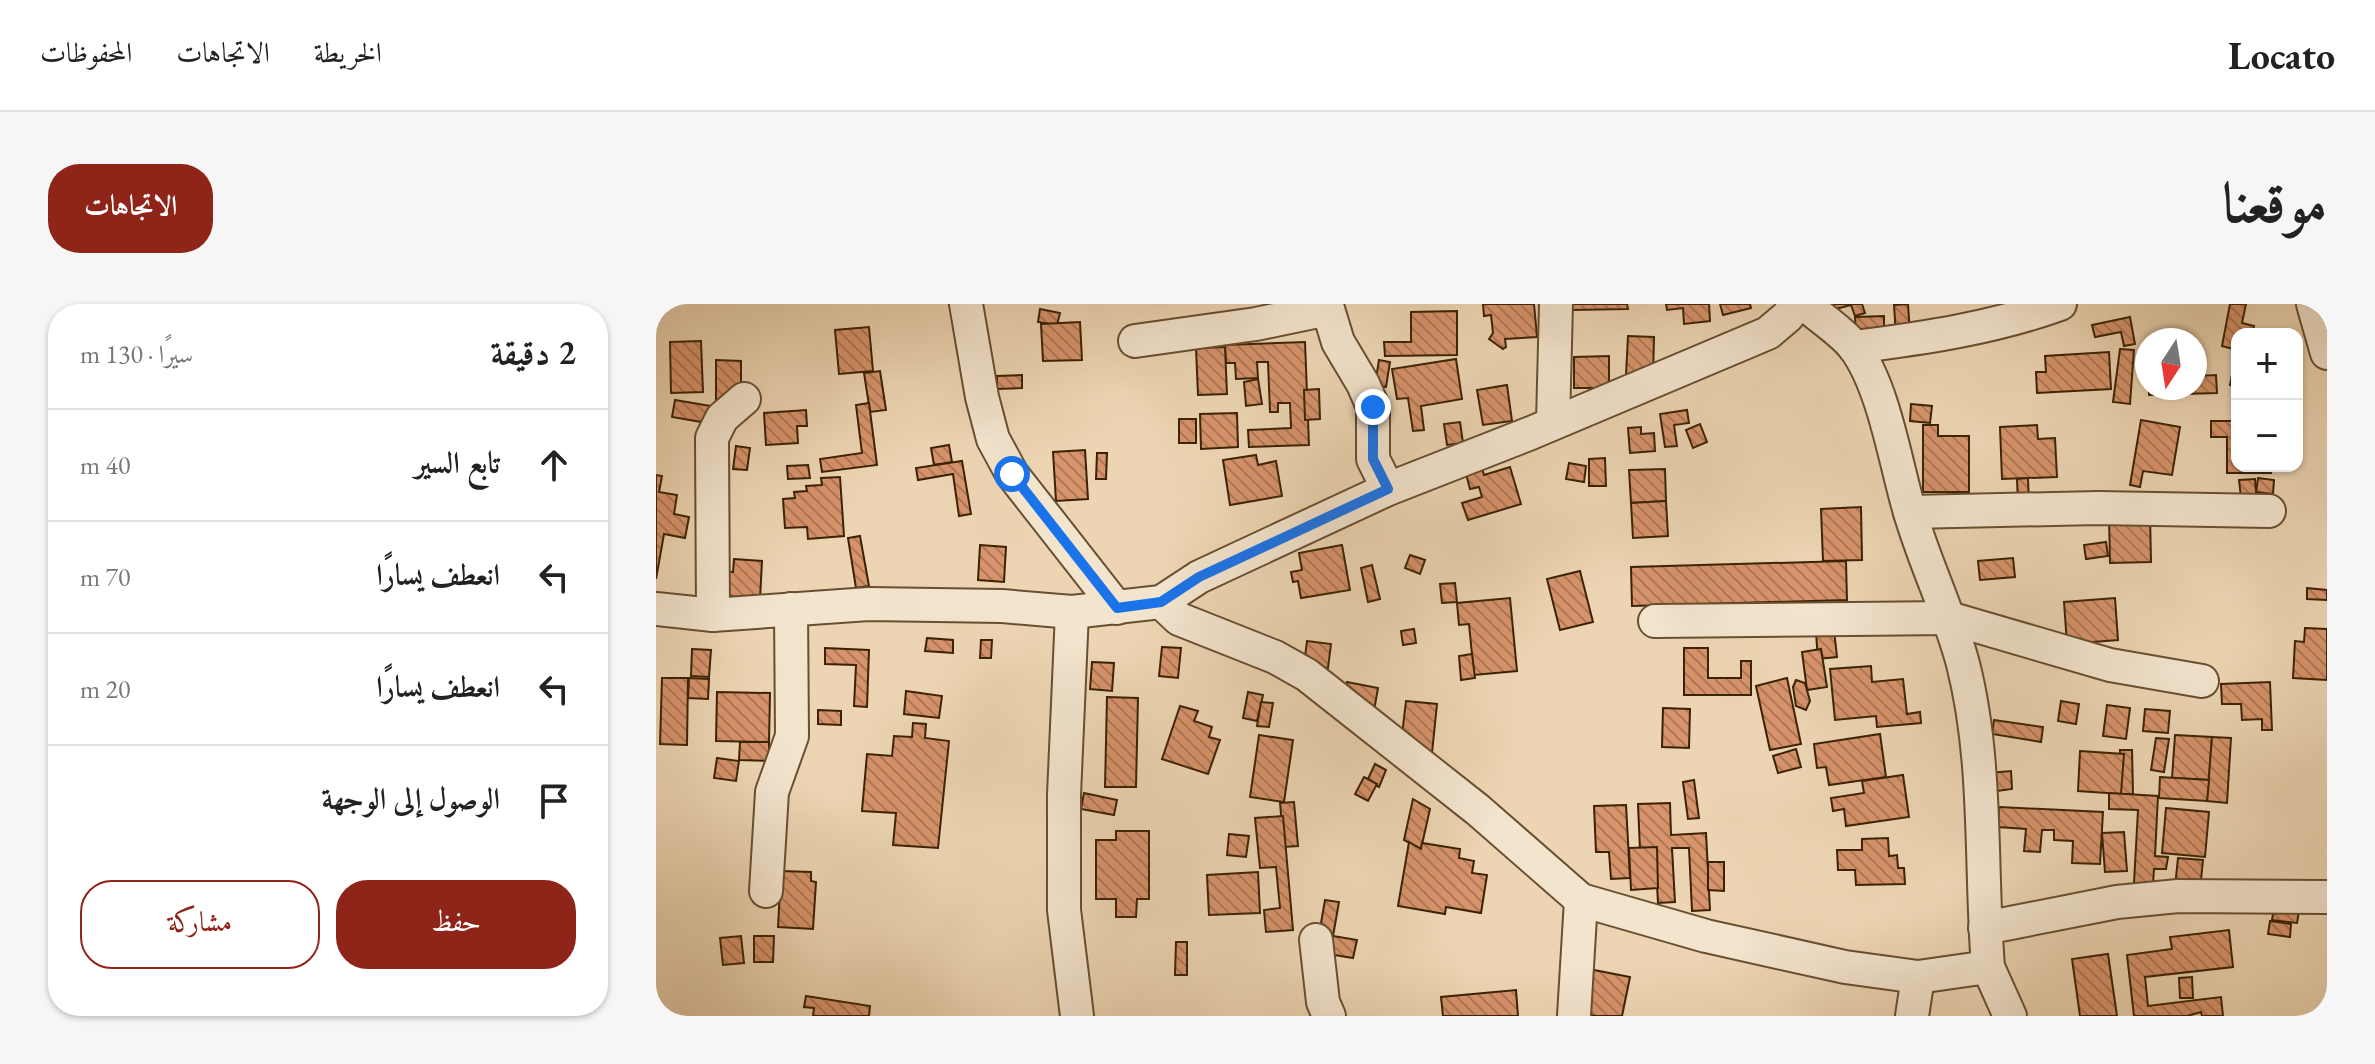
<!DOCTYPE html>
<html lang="ar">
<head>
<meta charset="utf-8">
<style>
	:root { --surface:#fff; --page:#f6f6f6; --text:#222; --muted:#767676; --line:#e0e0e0; --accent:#8f2418 }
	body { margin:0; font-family:"EB Garamond",Amiri,serif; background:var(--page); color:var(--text); direction:rtl }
	.controls { position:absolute; right:24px; top:24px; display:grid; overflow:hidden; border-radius:16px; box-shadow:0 2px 6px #0004 }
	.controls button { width:72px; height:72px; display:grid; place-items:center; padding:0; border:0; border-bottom:2px solid var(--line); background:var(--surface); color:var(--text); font:40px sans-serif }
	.compass { position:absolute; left:1479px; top:24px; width:72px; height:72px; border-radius:50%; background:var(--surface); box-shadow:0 2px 6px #0004; rotate:192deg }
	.stop { position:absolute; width:24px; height:24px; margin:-18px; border:6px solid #1a73e8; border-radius:50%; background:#fff }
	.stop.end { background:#1a73e8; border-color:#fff; box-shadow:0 2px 8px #0008 }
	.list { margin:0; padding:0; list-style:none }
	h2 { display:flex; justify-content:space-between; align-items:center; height:104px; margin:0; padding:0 32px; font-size:34px }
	h2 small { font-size:26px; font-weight:400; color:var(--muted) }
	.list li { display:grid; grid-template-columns:52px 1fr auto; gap:24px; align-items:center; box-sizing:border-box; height:112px; padding:0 32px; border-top:2px solid var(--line) }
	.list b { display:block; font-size:30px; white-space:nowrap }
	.list em { font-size:26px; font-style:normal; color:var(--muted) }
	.actions { display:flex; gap:16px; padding:24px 32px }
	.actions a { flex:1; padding:18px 0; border:2px solid var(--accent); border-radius:32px; text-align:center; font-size:28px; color:var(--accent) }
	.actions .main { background:var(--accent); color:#fff }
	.icon { flex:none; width:44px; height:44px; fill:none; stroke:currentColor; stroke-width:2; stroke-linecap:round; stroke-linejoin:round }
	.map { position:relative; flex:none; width:1671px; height:712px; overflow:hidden; direction:ltr; border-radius:32px }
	header { display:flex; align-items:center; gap:48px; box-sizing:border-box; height:112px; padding:0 40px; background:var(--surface); border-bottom:2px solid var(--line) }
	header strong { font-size:38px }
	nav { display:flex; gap:44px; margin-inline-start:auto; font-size:28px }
	.intro { display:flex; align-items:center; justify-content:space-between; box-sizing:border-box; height:192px; padding:0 48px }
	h1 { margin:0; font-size:56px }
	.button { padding:20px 36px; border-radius:32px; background:var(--accent); color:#fff; font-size:28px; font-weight:700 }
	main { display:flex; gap:48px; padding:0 48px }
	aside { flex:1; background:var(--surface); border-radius:32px; box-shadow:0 2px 6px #0004 }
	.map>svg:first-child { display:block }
	.building { fill:url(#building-back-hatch); stroke:#3b2205; stroke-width:2 }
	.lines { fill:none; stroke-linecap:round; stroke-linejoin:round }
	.street-casing { stroke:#684f30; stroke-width:36 }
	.street { stroke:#f3e4ce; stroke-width:32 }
	.route { stroke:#1a73e8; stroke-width:10 }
</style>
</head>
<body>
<header>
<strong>Locato</strong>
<nav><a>الخريطة</a><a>الاتجاهات</a><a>المحفوظات</a></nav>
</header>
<div class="intro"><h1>موقعنا</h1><a class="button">الاتجاهات</a></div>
<main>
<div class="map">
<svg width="1671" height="712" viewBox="0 0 1671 712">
	<defs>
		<pattern id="building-back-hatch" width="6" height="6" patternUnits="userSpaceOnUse" patternTransform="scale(2)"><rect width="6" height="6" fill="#d7936b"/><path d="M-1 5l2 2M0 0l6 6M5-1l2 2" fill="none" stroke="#b07856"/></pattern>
	</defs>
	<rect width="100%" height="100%" fill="#edd5b3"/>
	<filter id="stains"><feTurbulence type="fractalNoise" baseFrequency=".0025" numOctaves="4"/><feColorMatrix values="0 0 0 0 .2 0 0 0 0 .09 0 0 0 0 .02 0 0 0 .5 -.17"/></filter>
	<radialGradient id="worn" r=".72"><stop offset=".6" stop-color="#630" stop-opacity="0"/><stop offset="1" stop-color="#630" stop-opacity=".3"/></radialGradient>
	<!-- building -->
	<g class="building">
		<polygon points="827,0 878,0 881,33 849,35 850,43 847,45 833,35 837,29 835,11 828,12"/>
		<polygon points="915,0 971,0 972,5 916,6"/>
		<polygon points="1010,0 1053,0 1054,17 1028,20 1027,4 1011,6"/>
		<polygon points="1064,0 1094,0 1095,4 1067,11"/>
		<polygon points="1174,0 1206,0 1209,9 1199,12 1195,1 1176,6"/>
		<polygon points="1252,0 1254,30 1240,31 1238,1"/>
		<polygon points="1574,0 1590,0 1586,19 1598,22 1596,30 1581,30 1581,83 1574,81 1581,46 1566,42"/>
		<polygon points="384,5 404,9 401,21 382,18"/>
		<polygon points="801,7 801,51 729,52 728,38 755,38 755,8"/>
		<polygon points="1228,12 1228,29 1200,29 1199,13"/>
		<polygon points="1474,13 1479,40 1468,42 1465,28 1439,33 1436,21"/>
		<polygon points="424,18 426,56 387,57 385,20"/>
		<polygon points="213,23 217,67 183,70 179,26"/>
		<polygon points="972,32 998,33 997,72 970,71"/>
		<polygon points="45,37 47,88 15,89 14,38"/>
		<polygon points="649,38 653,141 593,143 592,126 635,124 634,99 622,99 622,108 614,108 612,58 601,58 602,74 580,75 579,59 570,59 569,41"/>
		<polygon points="569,43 571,90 542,91 540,44"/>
		<polygon points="1464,45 1478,46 1474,100 1457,98"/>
		<polygon points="1453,48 1455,85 1381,89 1380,68 1390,68 1389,52"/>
		<polygon points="953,52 953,84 918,84 918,53"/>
		<polygon points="800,55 806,95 765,102 768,126 757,127 752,94 741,95 736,65"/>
		<polygon points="60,56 85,57 85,88 60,105"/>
		<polygon points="723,56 734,58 730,83 719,81"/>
		<polygon points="1539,58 1541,58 1542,72 1560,71 1561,89 1493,91 1493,84 1539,84"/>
		<polygon points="224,67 230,106 214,108 208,69"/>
		<polygon points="366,71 366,84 341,85 341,72"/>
		<polygon points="602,75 606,100 590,102 588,78"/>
		<polygon points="851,81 856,117 827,121 821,86"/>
		<polygon points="663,85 664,115 649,116 648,86"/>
		<polygon points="19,96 61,103 57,120 16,113"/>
		<polygon points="213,99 221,161 166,168 164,155 206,149 200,101"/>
		<polygon points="1255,100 1276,102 1274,119 1254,117"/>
		<polygon points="150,106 151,122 141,122 142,139 110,141 108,109"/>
		<polygon points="1031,106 1033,119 1018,121 1021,142 1009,143 1004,110"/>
		<polygon points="581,109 582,143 545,145 544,110"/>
		<rect x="523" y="115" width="17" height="24"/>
		<polygon points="1485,116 1524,123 1516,171 1487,167 1484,183 1474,181"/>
		<polygon points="1555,117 1581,117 1581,162 1615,162 1615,169 1571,169 1571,133 1555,133"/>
		<polygon points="804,118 807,139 791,141 788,120"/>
		<polygon points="1044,120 1051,138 1037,144 1030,126"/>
		<polygon points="1267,121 1282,121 1282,132 1313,132 1313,188 1267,188"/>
		<polygon points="1381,121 1382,135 1399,134 1401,173 1346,175 1344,123"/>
		<polygon points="985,123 985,130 998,129 999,147 974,149 972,124"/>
		<polygon points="293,141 296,158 278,161 275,144"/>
		<polygon points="80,142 94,144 91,166 77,165"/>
		<polygon points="429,146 432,195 400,197 397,148"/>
		<polygon points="441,149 451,149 450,175 440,175"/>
		<polygon points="600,151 602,161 620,157 626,192 574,201 567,156"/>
		<polygon points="949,154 950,182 933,182 933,155"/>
		<polygon points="306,157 315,210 303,212 297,170 262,176 260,164"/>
		<polygon points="913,159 930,162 928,178 910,175"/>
		<polygon points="152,161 154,174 132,175 131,162"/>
		<polygon points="825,161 828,171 854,163 865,200 812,216 806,199 826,193 823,183 814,185 809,166"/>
		<polygon points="1009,165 1010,197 975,199 973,166"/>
		<polygon points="0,171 6,172 3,188 21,191 18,210 33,213 29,234 8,230 0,275"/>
		<polygon points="184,173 188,232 152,235 151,223 129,224 127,195 139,194 138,188 151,187 150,182 166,181 165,174"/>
		<polygon points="1372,174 1373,200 1362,201 1361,175"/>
		<polygon points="1602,174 1618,176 1617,190 1600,188"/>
		<polygon points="1599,175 1601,201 1586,202 1583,176"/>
		<polygon points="1010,197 1012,232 977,234 975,199"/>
		<polygon points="1205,203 1206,256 1167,257 1165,205"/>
		<polygon points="1494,211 1495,258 1454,259 1453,213"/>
		<polygon points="204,232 213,282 200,284 192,234"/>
		<polygon points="1450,238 1452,252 1430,255 1428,241"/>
		<polygon points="324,241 350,243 348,278 322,276"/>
		<polygon points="686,241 694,286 645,294 642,277 637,278 635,268 646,266 643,249"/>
		<polygon points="754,251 769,256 764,270 749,264"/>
		<polygon points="1357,254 1359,273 1324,276 1322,257"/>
		<polygon points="78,255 106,257 104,295 61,291 63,267 77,268"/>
		<polygon points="1190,257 1191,296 976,302 975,263"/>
		<polygon points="716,261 724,295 712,298 705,264"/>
		<polygon points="924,267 937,318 904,326 891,275"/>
		<polygon points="799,279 801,298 786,299 784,280"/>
		<polygon points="1651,284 1671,286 1671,296 1651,295"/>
		<polygon points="854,294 861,367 818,371 813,320 803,321 801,299"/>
		<polygon points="1459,294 1462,336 1411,340 1408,298"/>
		<polygon points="1649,324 1671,325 1671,376 1637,374 1639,337 1648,338"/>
		<polygon points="758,325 760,339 747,341 745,327"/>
		<polygon points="1178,326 1181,353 1162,355 1160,329"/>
		<polygon points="271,334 297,336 297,349 269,347"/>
		<polygon points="325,336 336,336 335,354 324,354"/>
		<polygon points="651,337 675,340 672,364 648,361"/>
		<polygon points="506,343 525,344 522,374 503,372"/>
		<polygon points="169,344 213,346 211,403 198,402 200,361 169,360"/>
		<polygon points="1028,344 1052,344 1052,374 1085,374 1085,357 1095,357 1095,391 1028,391"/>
		<polygon points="36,345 55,346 53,373 35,372"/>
		<polygon points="1165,345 1171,383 1151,386 1146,348"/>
		<polygon points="816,350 819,374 805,376 803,352"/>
		<polygon points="436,358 458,359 456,387 434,385"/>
		<polygon points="1215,362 1216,378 1247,375 1251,410 1264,408 1265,419 1221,423 1220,412 1179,416 1174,365"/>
		<polygon points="6,374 32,374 31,441 4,440"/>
		<polygon points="33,374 53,375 52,395 32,394"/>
		<polygon points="1131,374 1145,440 1114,446 1100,382"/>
		<polygon points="1140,376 1149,379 1154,397 1150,406 1140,402 1137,383"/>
		<polygon points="691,378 722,384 716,418 686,403"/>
		<polygon points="1614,378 1616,426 1606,426 1606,415 1586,416 1585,400 1566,400 1565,380"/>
		<polygon points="250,387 286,392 283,414 248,410"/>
		<polygon points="61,388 114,389 113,438 60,437"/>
		<polygon points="592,388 607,391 601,417 587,414"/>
		<polygon points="451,393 482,394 480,483 449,483"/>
		<polygon points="750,397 781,400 776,449 754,447 755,432 746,431"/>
		<polygon points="1405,397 1423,400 1420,420 1402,417"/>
		<polygon points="605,398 617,399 613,423 601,422"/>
		<polygon points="1451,401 1474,404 1470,435 1447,432"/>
		<polygon points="524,402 542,407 538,417 556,423 553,433 564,436 552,470 506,455"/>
		<polygon points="1007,404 1034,405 1033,444 1006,443"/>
		<polygon points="1489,405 1514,407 1512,429 1487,427"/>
		<polygon points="162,406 185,407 185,421 162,420"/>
		<polygon points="1338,416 1387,423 1385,438 1336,430"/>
		<polygon points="257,419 270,420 269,434 293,437 282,544 237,541 240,509 206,507 211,450 236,452 238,432 256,433"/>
		<polygon points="1224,430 1230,473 1173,481 1170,463 1161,464 1158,440"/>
		<polygon points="603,431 637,436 628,498 594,493"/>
		<polygon points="1519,431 1556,433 1553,476 1516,474"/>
		<polygon points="1556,433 1575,434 1571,499 1551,497"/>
		<polygon points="1500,434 1513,435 1508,468 1495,466"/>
		<polygon points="84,438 113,438 113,457 83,456"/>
		<polygon points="1140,445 1145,463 1122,469 1117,452"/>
		<polygon points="1464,446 1476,446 1477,490 1465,490"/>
		<polygon points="1424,447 1468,450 1465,490 1422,487"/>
		<polygon points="61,454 83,457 80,477 58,474"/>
		<polygon points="719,460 730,466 723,483 711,477"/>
		<polygon points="1355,467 1356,485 1333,488 1332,469"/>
		<polygon points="1247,471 1253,513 1190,522 1188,505 1177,507 1175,494 1208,489 1206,477"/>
		<polygon points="708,473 721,480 712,497 699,490"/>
		<polygon points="1504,473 1553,476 1551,497 1503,494"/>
		<polygon points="1038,476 1043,514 1032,515 1027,478"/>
		<polygon points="428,489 461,496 458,511 425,505"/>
		<polygon points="1453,489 1502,492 1499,552 1512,553 1510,565 1498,565 1497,580 1478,579 1482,506 1453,505"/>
		<polygon points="757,495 774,505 765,545 748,536"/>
		<polygon points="638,498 642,542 628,543 624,499"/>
		<polygon points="1014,499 1015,531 1050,529 1054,606 1036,607 1033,544 1016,544 1019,598 1002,599 999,545 984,546 982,500"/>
		<polygon points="970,501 974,574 955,575 953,548 940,548 938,502"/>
		<polygon points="1343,503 1447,508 1444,560 1416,559 1417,537 1398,536 1398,526 1386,526 1384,548 1368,547 1370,525 1342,523"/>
		<polygon points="1510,504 1553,508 1549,553 1506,549"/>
		<polygon points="627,512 637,626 610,628 608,606 624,604 620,563 604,564 599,514"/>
		<polygon points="460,527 493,527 493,595 481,595 480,613 460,613 460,595 440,595 440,536 460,536"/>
		<polygon points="1468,528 1471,567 1449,568 1446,529"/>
		<polygon points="573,530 593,532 590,553 571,551"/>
		<polygon points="1232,534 1233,552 1241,551 1242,564 1248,564 1249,580 1200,581 1199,566 1182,566 1181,546 1206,546 1206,535"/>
		<polygon points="753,538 765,545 766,539 804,545 803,554 818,557 816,569 831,571 825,609 790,603 789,610 742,602"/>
		<polygon points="1001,543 1002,584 975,586 973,544"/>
		<polygon points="1522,554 1547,556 1544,586 1519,583"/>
		<polygon points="1052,558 1068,558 1068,587 1052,586"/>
		<polygon points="125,567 155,568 155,577 160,578 157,625 122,623"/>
		<polygon points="602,568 604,609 553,611 551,571"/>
		<polygon points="669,596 683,598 677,632 701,636 697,654 660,648"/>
		<polygon points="1618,604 1643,607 1641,619 1616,616"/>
		<polygon points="1614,617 1635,620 1634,633 1612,630"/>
		<polygon points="1573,626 1577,663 1489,673 1492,702 1565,693 1567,712 1546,712 1545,708 1531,712 1478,712 1471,651 1516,645 1514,633"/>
		<polygon points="85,632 88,659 67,661 64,634"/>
		<polygon points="98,632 118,632 117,658 98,658"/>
		<polygon points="520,638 531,638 531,671 519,671"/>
		<polygon points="1452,650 1461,712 1424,712 1416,655"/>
		<polygon points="933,665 974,673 966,712 940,712 924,709"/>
		<polygon points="1536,673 1537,694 1524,694 1523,674"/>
		<polygon points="860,686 862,712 787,712 785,693"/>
		<polygon points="150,692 214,702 213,712 157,712 158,704 148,703"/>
	</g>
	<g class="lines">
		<defs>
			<g id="street">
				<polyline points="310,0 326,93 337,135 356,170 461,304"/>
				<polyline points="1657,0 1671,49"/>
				<polyline points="479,37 600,20 672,5 682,38 707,80 717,103 717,155 732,185"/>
				<path d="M 1198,43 C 1269,34 1337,24 1404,0"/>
				<polyline points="897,119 900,0"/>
				<polyline points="1254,208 1442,204 1613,207"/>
				<path d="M 505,298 L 523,315 L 619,353 L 651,371 L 822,506 L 925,596 L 1050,632 L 1189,663 L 1262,673 L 1332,663 C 1324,562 1332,458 1307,360 C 1293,307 1268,258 1253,205 C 1239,157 1228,84 1199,44 C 1187,28 1164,14 1149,0"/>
				<polyline points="0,305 57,311 213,300 346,302 416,308 505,298 543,273 732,185 875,129 1112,29 1132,12 1139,0"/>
				<polyline points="416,308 408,491 408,606 421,712"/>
				<polyline points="57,311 56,134 66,114 88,95"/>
				<polyline points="999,317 1293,314 1454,361 1546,377"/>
				<polyline points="110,587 116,488 136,432 135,305"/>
				<polyline points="1329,624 1461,598 1522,592 1671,593"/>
				<polyline points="660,636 667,698 673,712"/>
				<polyline points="1332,663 1354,712"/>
				<polyline points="918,712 925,596"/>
				<polyline points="1256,712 1262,673"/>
			</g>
		</defs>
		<!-- street casing -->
		<use href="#street" class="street-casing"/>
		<!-- street -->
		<use href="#street" class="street"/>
	</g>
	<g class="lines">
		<!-- route -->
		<polyline class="route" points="356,170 461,304 505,298 543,273 732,185 717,155 717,103"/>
	</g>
	<rect width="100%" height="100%" filter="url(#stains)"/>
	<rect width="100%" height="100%" fill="url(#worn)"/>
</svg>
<div class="controls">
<button>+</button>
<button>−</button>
</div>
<svg class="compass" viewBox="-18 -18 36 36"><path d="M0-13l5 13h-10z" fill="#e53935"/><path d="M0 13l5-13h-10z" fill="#767676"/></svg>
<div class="stop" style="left:356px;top:170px"></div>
<div class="stop end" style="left:717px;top:103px"></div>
</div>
<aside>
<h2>2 دقيقة<small>سيرًا · 130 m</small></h2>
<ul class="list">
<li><svg class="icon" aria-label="ahead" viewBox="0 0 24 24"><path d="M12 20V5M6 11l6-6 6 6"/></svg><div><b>تابع السير</b></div><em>40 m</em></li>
<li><svg class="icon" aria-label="left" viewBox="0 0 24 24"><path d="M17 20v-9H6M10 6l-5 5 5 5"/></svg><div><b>انعطف يسارًا</b></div><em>70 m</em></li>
<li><svg class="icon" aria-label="left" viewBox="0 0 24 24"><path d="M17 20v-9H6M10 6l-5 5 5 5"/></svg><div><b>انعطف يسارًا</b></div><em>20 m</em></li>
<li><svg class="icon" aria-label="arrive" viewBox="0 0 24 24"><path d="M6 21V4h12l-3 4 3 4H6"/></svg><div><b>الوصول إلى الوجهة</b></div></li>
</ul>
<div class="actions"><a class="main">حفظ</a><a>مشاركة</a></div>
</aside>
</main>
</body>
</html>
